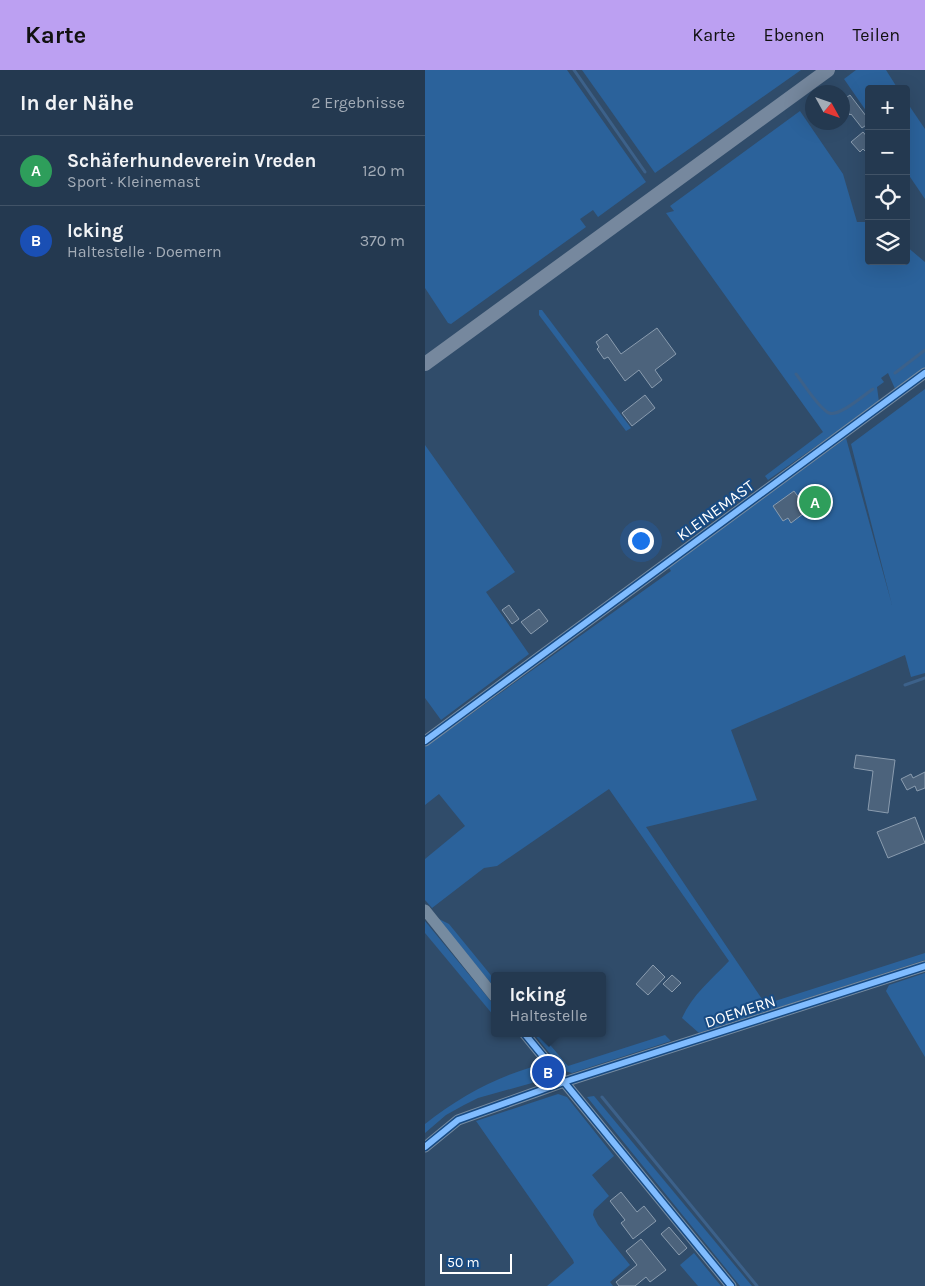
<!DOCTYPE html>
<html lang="de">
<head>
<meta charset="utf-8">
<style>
	:root { --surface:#243950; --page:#2c4057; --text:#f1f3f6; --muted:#a3acb7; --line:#415367; --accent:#bca0f2 }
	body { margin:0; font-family:Karla,sans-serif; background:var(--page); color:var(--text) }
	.controls { position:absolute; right:15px; top:15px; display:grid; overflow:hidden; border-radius:5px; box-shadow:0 5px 20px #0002 }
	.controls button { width:45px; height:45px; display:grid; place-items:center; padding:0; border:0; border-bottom:1px solid var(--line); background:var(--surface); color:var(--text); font:25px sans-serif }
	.compass { position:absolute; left:380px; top:15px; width:45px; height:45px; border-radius:50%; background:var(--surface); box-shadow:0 5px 20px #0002; rotate:130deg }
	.scale { position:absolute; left:15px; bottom:12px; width:72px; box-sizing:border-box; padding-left:5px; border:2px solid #fff; border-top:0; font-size:14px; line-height:18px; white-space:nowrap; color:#fff; -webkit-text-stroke:4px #184b83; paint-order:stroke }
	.you { position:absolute; left:215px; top:470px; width:18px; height:18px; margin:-12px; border:4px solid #fff; border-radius:50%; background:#1a73e8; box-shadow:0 0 0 8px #1a73e833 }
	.badge { display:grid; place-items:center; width:32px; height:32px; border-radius:50%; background:var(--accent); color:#fff; font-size:16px; font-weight:700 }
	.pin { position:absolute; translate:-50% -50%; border:2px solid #fff; box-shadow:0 1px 5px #0006 }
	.popup { position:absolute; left:66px; top:902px; width:115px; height:65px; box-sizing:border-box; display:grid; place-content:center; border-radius:5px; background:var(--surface); filter:drop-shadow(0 1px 4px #0005); font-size:16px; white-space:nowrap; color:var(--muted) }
	.popup b { font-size:19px; color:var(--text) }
	.popup::after { content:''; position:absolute; left:50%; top:100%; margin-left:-10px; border:10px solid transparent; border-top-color:var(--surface) }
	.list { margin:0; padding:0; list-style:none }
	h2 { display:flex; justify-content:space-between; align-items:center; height:65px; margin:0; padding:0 20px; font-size:21px }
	h2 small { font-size:16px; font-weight:400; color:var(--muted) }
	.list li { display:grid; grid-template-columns:32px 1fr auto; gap:15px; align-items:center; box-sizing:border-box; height:70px; padding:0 20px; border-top:1px solid var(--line) }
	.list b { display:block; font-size:19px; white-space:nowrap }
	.list p { margin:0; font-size:16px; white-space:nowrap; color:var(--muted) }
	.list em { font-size:16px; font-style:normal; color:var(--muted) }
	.icon { flex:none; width:28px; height:28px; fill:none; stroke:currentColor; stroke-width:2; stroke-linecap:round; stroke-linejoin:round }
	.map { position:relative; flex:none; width:500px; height:1216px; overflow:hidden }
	header { display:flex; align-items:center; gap:30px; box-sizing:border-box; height:70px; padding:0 25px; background:var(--accent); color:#111 }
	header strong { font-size:24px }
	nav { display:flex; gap:28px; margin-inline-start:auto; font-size:18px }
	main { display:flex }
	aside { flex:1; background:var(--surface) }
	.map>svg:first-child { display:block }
	.green { fill:#2b629b }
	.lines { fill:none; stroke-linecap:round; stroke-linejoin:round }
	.stream { stroke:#3c618a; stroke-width:3 }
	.building { fill:#4c637c; stroke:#8a9caf }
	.minor { stroke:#768ba0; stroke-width:11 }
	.major { stroke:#76889e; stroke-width:14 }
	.cycleway-casing { stroke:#184b83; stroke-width:9 }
	.cycleway { stroke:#80bcff; stroke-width:6 }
	.labels { text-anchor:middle; stroke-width:4; stroke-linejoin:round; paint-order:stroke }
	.street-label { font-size:16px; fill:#fff; stroke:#184b83 }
</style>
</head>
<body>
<header>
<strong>Karte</strong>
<nav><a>Karte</a><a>Ebenen</a><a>Teilen</a></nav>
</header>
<main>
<aside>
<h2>In der Nähe<small>2 Ergebnisse</small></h2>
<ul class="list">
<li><span class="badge" style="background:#2e9e5b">A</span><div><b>Schäferhundeverein Vreden</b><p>Sport · Kleinemast</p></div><em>120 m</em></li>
<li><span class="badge" style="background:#1a4fb4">B</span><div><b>Icking</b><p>Haltestelle · Doemern</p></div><em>370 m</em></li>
</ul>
</aside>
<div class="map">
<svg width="500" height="1216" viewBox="0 0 500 1216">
	<rect width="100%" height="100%" fill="#304c6a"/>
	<!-- green -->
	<g class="green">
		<polygon points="0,0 142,0 221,112 173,147 168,140 155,149 161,157 26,254 23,253 0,218"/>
		<polygon points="157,0 376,0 230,103"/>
		<polygon points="431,0 461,0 473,19 444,19 444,45 419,9"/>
		<polygon points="481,31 500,59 500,129 481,101"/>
		<polygon points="375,41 418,104 432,152 444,152 444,191 481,191 481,176 500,192 500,299 471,321 463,303 456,308 459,312 452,317 454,332 343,410 340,406 398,362 241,143 249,141 245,136"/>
		<polygon points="114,240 117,240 206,358 201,361 114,245"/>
		<path d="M 500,319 L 500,603 L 486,607 L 480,585 L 306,660 L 332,730 L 221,757 L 339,932 L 350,931 L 500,883 L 500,890 L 274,963 L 257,948 C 267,925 287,909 304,891 L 184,719 L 72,796 L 59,798 L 7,838 L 0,830 L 0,789 L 40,756 L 14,724 L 0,735 L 0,677 L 246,501 L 243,496 L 421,368 L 467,535 L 426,374 Z"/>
		<polygon points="0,375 90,502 61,522 104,584 16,650 0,628"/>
		<polygon points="12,848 24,854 69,909 69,917"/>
		<polygon points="0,851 69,935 69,946 0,863"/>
		<polygon points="500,903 500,987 461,921 464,915"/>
		<polygon points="108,963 115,963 143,996 240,965 246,971 147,1003 140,1001 136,997"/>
		<path d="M 107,997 L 113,997 L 117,1001 L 114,1007 L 107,1013 L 53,1028 L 39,1035 L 21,1045 L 0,1063 L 0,1054 C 33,1028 67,1009 107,997 Z"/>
		<polygon points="133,1024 142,1027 189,1086 167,1105 184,1126 169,1140 168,1145 173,1155 205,1195 185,1212 188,1216 122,1216 149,1193 148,1190 51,1051"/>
		<polygon points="169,1026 327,1216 315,1216 162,1027"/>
		<polygon points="269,1183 296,1216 273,1216 255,1195"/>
	</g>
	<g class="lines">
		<!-- stream -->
		<g class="stream">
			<polyline points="149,0 220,102"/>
			<polyline points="470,303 500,280"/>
			<path d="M 371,304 C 378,313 394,339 404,343 C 414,347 439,325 448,319"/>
			<polyline points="480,615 500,608"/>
			<polyline points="177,1027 332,1216"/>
		</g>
	</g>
	<!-- building -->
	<g class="building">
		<polygon points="425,25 441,46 444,44 444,53 437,58 426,44 425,45 418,36 418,30"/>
		<polygon points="438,62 444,69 444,85 438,79 435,82 426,72"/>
		<polygon points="232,258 251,284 230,300 237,310 227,318 214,300 200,311 183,287 179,289 172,279 174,277 171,272 182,264 196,284"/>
		<polygon points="220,325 230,338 207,356 197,343"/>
		<polygon points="369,421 383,440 366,453 363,448 358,451 348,436"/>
		<polygon points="84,535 94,549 87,554 77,540"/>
		<polygon points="114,539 123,551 106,564 96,552"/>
		<polygon points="431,685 470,690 463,743 443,740 448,701 429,698"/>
		<polygon points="500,702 500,718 492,721 490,716 482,720 476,709 486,704 488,708"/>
		<polygon points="490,747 500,773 463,788 452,762"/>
		<polygon points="228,895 240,907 223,925 211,914"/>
		<polygon points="247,905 256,913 247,922 238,914"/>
		<polygon points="196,1122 212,1142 219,1136 231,1151 208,1169 196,1153 200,1150 185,1131"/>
		<polygon points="244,1157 262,1178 254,1185 236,1164"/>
		<polygon points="216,1169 241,1200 225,1212 221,1207 210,1216 194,1216 191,1212 212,1195 201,1181"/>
	</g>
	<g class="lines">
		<!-- minor -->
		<g class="minor">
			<polyline points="0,671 500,303"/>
			<polyline points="0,840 69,926"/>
			<polyline points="99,963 306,1216"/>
			<polyline points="0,1077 33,1050 139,1012 500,896"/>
		</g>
		<!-- major -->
		<polyline class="major" points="0,294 403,0"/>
		<defs>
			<g id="cycleway">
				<polyline points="0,671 500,303"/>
				<polyline points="99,963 306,1216"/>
				<polyline points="0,1077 33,1050 139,1012 500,896"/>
			</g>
		</defs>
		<!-- cycleway casing -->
		<use href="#cycleway" class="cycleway-casing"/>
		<!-- cycleway -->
		<use href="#cycleway" class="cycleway"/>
	</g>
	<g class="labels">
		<!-- street labels -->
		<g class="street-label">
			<text transform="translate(290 440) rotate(-36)" y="6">KLEINEMAST</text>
			<text transform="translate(315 941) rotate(-18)" y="6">DOEMERN</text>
		</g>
	</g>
</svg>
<div class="controls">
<button>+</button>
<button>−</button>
<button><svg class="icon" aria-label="locate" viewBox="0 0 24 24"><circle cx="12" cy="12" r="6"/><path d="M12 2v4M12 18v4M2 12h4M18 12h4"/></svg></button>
<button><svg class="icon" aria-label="layers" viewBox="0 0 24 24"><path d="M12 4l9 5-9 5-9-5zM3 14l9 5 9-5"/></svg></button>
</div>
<svg class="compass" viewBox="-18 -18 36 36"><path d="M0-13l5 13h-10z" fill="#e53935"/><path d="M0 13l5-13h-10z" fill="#a3acb7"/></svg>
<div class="scale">50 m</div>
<div class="you"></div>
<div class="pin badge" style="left:390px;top:432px;background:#2e9e5b">A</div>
<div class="pin badge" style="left:123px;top:1002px;background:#1a4fb4">B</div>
<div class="popup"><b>Icking</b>Haltestelle</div>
</div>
</main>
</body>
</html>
